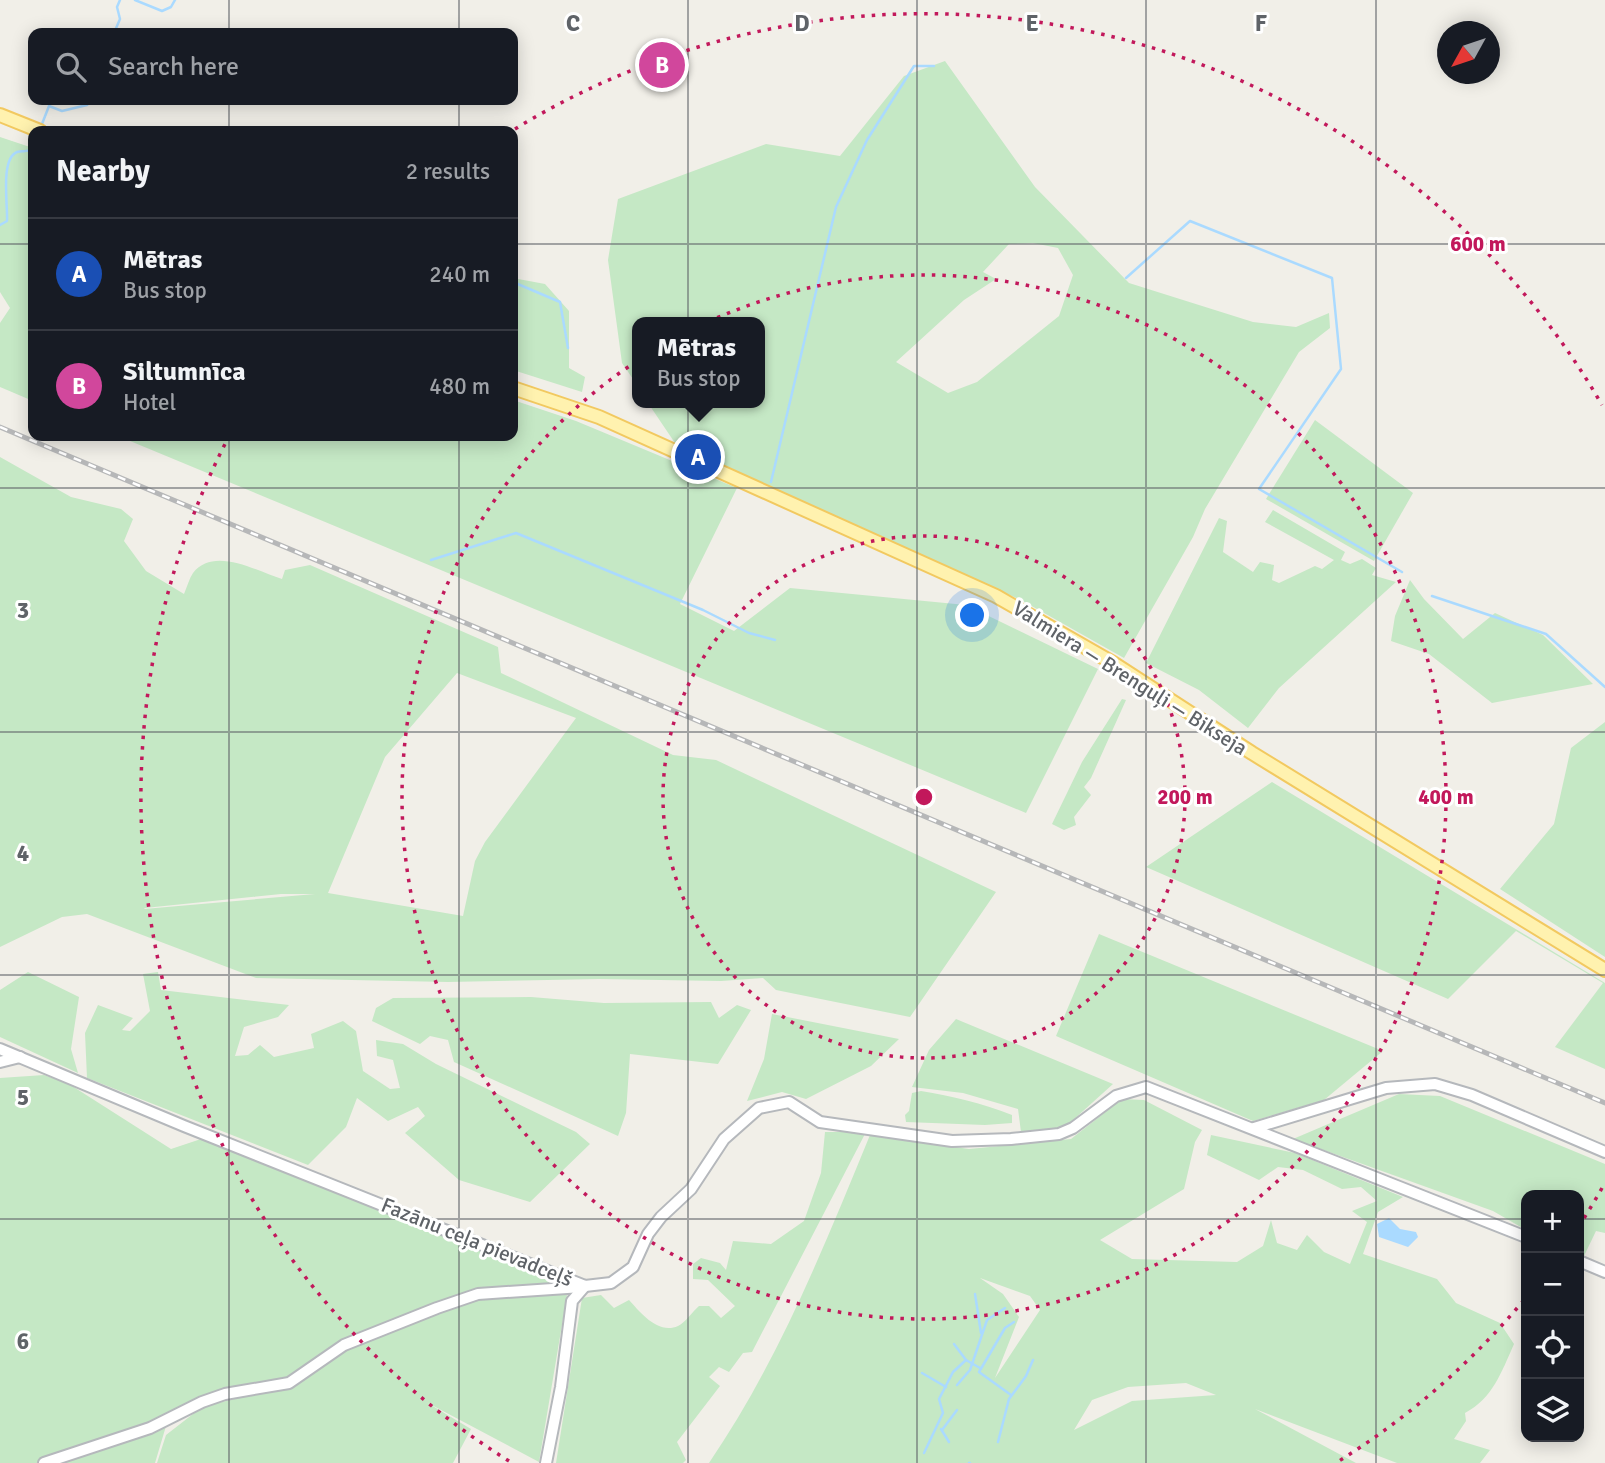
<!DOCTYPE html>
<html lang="en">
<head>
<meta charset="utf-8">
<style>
	:root { --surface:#171b24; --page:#242831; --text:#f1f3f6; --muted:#9ea1a6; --line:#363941; --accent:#ea4335 }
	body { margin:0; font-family:Signika,sans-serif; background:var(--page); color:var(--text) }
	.controls { position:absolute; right:21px; bottom:21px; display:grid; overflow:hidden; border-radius:14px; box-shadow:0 4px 18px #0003 }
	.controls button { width:63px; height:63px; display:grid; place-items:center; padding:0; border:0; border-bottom:2px solid var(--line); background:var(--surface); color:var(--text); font:35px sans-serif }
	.compass { position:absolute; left:1437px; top:21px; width:63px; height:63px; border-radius:50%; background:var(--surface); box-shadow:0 4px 18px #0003; rotate:230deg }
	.you { position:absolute; left:973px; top:616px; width:24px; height:24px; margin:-18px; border:5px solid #fff; border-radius:50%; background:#1a73e8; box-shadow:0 0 0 10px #1a73e833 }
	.badge { display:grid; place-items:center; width:46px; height:46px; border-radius:50%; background:var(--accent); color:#fff; font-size:23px; font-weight:700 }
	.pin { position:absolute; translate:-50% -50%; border:4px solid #fff; box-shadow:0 2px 7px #0006 }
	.popup { position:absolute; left:632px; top:317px; width:133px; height:91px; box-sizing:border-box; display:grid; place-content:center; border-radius:14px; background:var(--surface); filter:drop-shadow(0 2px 5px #0005); font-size:23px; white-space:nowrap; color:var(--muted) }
	.popup b { font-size:26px; color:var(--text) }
	.popup::after { content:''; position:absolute; left:50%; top:100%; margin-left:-14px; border:14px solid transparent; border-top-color:var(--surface) }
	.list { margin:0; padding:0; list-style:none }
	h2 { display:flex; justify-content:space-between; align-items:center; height:91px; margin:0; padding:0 28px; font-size:30px }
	h2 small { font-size:23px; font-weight:400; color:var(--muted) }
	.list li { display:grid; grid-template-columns:46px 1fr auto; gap:21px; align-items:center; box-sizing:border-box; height:112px; padding:0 28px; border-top:2px solid var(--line) }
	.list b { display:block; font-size:26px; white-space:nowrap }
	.list p { margin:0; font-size:23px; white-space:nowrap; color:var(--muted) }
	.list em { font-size:23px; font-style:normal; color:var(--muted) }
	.icon { flex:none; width:38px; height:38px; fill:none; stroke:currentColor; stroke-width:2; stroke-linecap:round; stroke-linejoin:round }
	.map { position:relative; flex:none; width:1605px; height:1463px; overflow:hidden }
	.search { position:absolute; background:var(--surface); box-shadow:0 4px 18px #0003; left:28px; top:28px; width:490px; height:77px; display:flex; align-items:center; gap:18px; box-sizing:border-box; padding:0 24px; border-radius:14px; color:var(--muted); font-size:26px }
	.panel { position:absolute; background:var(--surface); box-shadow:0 4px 18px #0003; left:28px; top:126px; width:490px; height:315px; border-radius:14px }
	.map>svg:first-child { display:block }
	.green { fill:#c5e8c5; fill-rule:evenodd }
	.water { fill:#aadaff }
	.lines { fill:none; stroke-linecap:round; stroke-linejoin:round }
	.stream { stroke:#aadaff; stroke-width:2.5 }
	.minor-casing { stroke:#b5b8bc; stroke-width:14 }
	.major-casing { stroke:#f2c960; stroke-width:16 }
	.minor { stroke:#fff; stroke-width:10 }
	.major { stroke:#fff2af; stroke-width:12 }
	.rail-casing { stroke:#b6b7b8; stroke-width:5 }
	.rail { stroke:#fff; stroke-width:2.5; stroke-dasharray:8; stroke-linecap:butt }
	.grid { fill:none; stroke:#5f6368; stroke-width:2; stroke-opacity:0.55 }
	.ring { fill:none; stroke:#c2185b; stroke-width:3.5; stroke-dasharray:3.5 7 }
	.labels { text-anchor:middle; stroke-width:6; stroke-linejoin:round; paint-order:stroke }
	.street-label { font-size:21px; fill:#5f6368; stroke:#fff }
	.grid-label { font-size:23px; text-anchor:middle; font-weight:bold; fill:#5f6368; stroke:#fff; stroke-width:6; stroke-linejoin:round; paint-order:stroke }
	.centre { fill:#c2185b; stroke:#fff; stroke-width:3.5 }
	.ring-label { font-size:21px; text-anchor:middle; font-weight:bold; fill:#c2185b; stroke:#fff; stroke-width:6; stroke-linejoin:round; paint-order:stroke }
</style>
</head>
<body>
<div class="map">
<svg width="1605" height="1463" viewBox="0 0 1605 1463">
	<rect width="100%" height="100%" fill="#f1efe8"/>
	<!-- green -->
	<g class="green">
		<path d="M 945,61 L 1035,187 L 1129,283 L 1253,322 L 1296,327 L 1329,313 L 1330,328 L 1299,352 L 1205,509 L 1193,537 L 1124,658 L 1021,600 L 677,446 L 648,403 L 759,403 L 759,322 L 637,322 L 637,385 L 622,363 L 608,260 L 618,199 L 766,144 L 840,156 L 904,76 ZM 1033,243 L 1058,248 L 1073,275 L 1059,316 L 977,382 L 948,393 L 896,362 L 964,300 L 996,279 L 983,272 L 1009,244 Z"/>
		<polygon points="0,137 33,148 33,401 0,387 0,323 10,308 0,292"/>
		<polygon points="513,278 545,284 569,311 569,368 585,377 582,392 513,370"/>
		<polygon points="513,400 576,421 737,488 680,604 734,631 790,588 966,605 1098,669 1026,813 118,436 513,436"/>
		<polygon points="1315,420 1413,493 1374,561 1266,499"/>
		<path d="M 0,457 L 71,497 L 121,509 L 133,519 L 124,541 L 146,571 L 184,594 C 187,587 189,579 193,573 C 214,546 256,571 282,579 L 285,570 L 310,565 L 498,647 L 501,673 L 673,755 L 716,760 L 996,892 L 910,1017 L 776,990 L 763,978 L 721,981 L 599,979 L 448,982 L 256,978 L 87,914 L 62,917 L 0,947 ZM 457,673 L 576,718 L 485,842 L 475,861 L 463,916 L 328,893 L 385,757 ZM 281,894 L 315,894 L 144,909 L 145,908 Z"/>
		<polygon points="1273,510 1345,552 1341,560 1350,564 1362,559 1376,568 1372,575 1396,582 1279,688 1248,728 1199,690 1146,663 1219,518 1227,521 1223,552 1253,572 1260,562 1274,565 1272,580 1279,583 1315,566 1322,569 1334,560 1265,522"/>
		<polygon points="1410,580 1424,599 1463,639 1495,613 1543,635 1593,684 1492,703 1429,654 1391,641 1395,616"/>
		<polygon points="1122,699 1126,700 1091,778 1084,787 1091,795 1074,817 1076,825 1064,830 1052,824 1082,762"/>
		<polygon points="1605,722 1605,957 1500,889 1554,824 1571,748"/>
		<polygon points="1272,782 1605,983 1605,1069 1555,1047 1603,983 1516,931 1448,999 1146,867"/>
		<polygon points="1099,934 1383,1051 1324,1100 1253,1121 1056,1036"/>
		<polygon points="28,972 79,997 71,1049 78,1073 0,1037 0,990"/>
		<polygon points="158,972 161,990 289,1005 278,1017 244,1027 235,1056 248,1055 260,1045 274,1057 314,1048 311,1034 343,1021 356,1031 363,1071 390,1089 400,1088 393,1060 377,1056 376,1040 403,1044 436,1064 576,1132 590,1144 530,1202 459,1180 405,1133 425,1116 418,1107 388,1121 357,1098 346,1127 308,1165 87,1078 85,1033 98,1005 133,1018 122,1030 130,1031 150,1011 143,974"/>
		<polygon points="531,997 604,1003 711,1002 719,1018 737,1005 751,1010 718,1064 630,1054 626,1113 618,1136 454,1062 448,1040 430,1036 420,1044 372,1021 376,1008 393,998"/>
		<polygon points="772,1014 899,1039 871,1066 806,1099 782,1092 747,1101 764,1059"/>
		<polygon points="956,1019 1113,1084 1062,1130 1021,1132 1018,1109 963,1093 912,1087 929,1050"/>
		<polygon points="44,1075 69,1084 171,1149 201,1139 339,1191 555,1283 477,1292 432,1306 285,1381 169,1416 155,1463 0,1463 0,1078"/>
		<path d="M 921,1091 C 952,1096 982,1103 1012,1115 L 1012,1123 L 985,1125 L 906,1122 L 905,1115 L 909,1111 L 912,1093 Z"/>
		<polygon points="1399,1094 1440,1096 1605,1164 1605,1233 1596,1231 1584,1256 1579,1254 1579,1195 1526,1195 1526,1230 1493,1211 1293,1139"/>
		<path d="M 1122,1099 L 1144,1100 L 1202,1130 L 1195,1142 L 1184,1189 L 1100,1240 L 1132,1259 L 1237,1262 L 1263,1246 L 1271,1220 L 1277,1243 L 1297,1250 L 1307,1235 L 1324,1252 L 1350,1264 L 1367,1222 L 1352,1211 L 1377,1201 L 1361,1187 L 1342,1189 L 1303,1170 L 1278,1167 L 1259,1180 L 1207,1155 L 1211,1135 L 1295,1153 L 1403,1197 L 1378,1212 L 1363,1254 L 1437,1279 L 1456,1303 L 1500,1323 L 1514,1344 C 1501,1373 1493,1398 1465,1413 L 1466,1421 L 1454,1439 L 1490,1450 L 1480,1463 L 1397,1463 L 1255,1409 L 1356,1463 L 709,1463 C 778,1362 824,1247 870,1135 L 969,1149 L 1071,1139 ZM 980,1278 L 1030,1296 L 1040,1310 L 995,1378 L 1019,1317 L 1003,1294 ZM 1186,1383 L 1216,1395 L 1132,1401 L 1074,1430 L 1092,1400 L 1128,1387 Z"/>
		<path d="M 825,1132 L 866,1132 L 752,1352 L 743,1353 L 729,1372 L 719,1367 L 709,1377 L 720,1386 L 677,1442 L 686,1460 L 683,1463 L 556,1463 L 582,1298 L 601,1295 L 614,1308 L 629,1300 C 640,1312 658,1335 678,1326 C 685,1323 693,1311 699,1306 L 709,1306 L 721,1318 L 735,1306 L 708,1280 L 693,1279 L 693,1264 L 701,1258 L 720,1263 L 726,1270 L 733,1241 L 771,1244 L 804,1221 L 821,1173 Z"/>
		<polygon points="563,1289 567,1295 539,1462 426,1402 471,1429 453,1463 157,1463 166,1435 202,1407 290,1385 354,1344 480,1296"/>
	</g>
	<!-- water -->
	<polygon class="water" points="1389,1218 1400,1229 1416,1232 1418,1237 1408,1247 1379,1237 1377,1224"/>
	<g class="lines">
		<!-- stream -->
		<g class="stream">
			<polyline points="135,0 162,11 171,7 175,0"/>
			<polyline points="114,33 120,19 117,7 120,0"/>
			<polyline points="42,124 49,106 62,111 87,105 90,100"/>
			<path d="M 0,225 L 7,221 C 8,205 0,159 17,152 C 23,150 26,153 32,149"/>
			<polyline points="1126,278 1190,221 1332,278 1341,369 1259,489 1402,572"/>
			<polyline points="513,282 560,302 568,348"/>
			<polyline points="771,482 836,207 867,140 914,66 934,66"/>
			<polyline points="431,560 516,533 703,610 749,633 775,640"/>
			<polyline points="1432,596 1546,634 1605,687"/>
			<polyline points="975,1294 981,1333"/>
			<polyline points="954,1344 966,1360 980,1368"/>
			<polyline points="922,1373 946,1387"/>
			<polyline points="957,1385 970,1370 987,1320 1005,1308"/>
			<polyline points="1011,1395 979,1372 1005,1328 1014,1322"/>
			<polyline points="941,1429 949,1442"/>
			<polyline points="942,1430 957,1410"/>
			<polyline points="998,1442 1009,1399 1026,1376 1033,1360"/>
			<polyline points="924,1453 943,1413 939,1399 953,1372 966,1360"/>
			<polyline points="969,1463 970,1463"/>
		</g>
		<defs>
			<g id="minor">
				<polyline points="0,1049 184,1126 585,1286 611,1283 633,1267 648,1234 661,1217 691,1189 724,1139 759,1108 789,1102 820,1122 952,1141 1011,1139 1059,1134 1073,1128 1116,1096 1146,1087 1526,1237"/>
				<polyline points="0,1062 20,1057"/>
				<polyline points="1254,1128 1386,1088 1435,1084 1472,1095 1605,1152"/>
				<polyline points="1579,1261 1605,1272"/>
				<polyline points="44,1463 150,1428 202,1402 225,1394 289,1383 344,1345 437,1308 478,1294 582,1287"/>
				<polyline points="546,1463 561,1387 572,1301 585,1286"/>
			</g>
			<g id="major">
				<polyline points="0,115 40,131"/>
				<polyline points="513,388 599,417 996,596 1113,663 1252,753 1605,970"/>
			</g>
		</defs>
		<!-- minor casing -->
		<use href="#minor" class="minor-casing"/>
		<!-- major casing -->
		<use href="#major" class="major-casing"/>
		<!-- minor -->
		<use href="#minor" class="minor"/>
		<!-- major -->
		<use href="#major" class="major"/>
		<defs>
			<polyline id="rail" points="0,427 1605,1103"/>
		</defs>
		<!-- rail casing -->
		<use href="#rail" class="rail-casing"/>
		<!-- rail -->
		<use href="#rail" class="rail"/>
	</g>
	<!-- grid -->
	<path class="grid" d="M 229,0 L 229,33M 459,0 L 459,33M 688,0 L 688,1463M 917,0 L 917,1463M 1146,0 L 1146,1463M 1376,0 L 1376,1463M 229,100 L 229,131M 459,100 L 459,131M 0,244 L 33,244M 513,244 L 1605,244M 229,436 L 229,1463M 459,436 L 459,1463M 0,488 L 1605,488M 0,732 L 1605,732M 0,975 L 1605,975M 0,1219 L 1526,1219M 1579,1219 L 1605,1219"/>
	<!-- distance rings -->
	<g class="ring">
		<circle cx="924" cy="797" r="261"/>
		<circle cx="924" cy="797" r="522"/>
		<path d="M1602 1188A783 783 0 0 1 1581 1223M1524 1300A783 783 0 0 1 1339 1461M509 1461A783 783 0 0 1 226 442M515 129A783 783 0 0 1 1602 405"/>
	</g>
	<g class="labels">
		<!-- street labels -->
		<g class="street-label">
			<text transform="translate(1130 678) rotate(32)" y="7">Valmiera — Brenguļi — Bikseja</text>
			<text transform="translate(477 1242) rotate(22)" y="7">Fazānu ceļa pievadceļš</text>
		</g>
	</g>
	<g class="grid-label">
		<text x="573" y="31">C</text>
		<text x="802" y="31">D</text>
		<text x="1032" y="31">E</text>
		<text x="1261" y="31">F</text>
		<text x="23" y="618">3</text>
		<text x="23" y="861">4</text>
		<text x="23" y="1105">5</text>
		<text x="23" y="1349">6</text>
	</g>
	<circle cx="924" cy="797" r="10" class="centre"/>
	<g class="ring-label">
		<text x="1478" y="251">600 m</text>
		<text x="1185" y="804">200 m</text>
		<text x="1446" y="804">400 m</text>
	</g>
</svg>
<div class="controls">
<button>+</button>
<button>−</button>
<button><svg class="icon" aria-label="locate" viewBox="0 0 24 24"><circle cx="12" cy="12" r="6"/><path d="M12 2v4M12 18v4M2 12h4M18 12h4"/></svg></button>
<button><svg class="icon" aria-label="layers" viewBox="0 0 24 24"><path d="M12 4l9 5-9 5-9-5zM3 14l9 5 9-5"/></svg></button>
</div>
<svg class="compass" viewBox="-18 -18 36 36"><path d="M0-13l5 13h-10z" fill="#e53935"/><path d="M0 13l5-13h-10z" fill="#9ea1a6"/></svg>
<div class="you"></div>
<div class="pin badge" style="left:698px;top:457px;background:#1a4fb4">A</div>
<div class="popup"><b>Mētras</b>Bus stop</div>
<div class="pin badge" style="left:662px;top:65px;background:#d1479c">B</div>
<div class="search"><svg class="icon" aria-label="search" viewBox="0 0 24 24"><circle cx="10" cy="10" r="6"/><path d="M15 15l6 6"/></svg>Search here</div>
<section class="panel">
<h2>Nearby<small>2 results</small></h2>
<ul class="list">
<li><span class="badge" style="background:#1a4fb4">A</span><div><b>Mētras</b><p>Bus stop</p></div><em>240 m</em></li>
<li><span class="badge" style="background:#d1479c">B</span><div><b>Siltumnīca</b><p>Hotel</p></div><em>480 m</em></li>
</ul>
</section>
</div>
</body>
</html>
